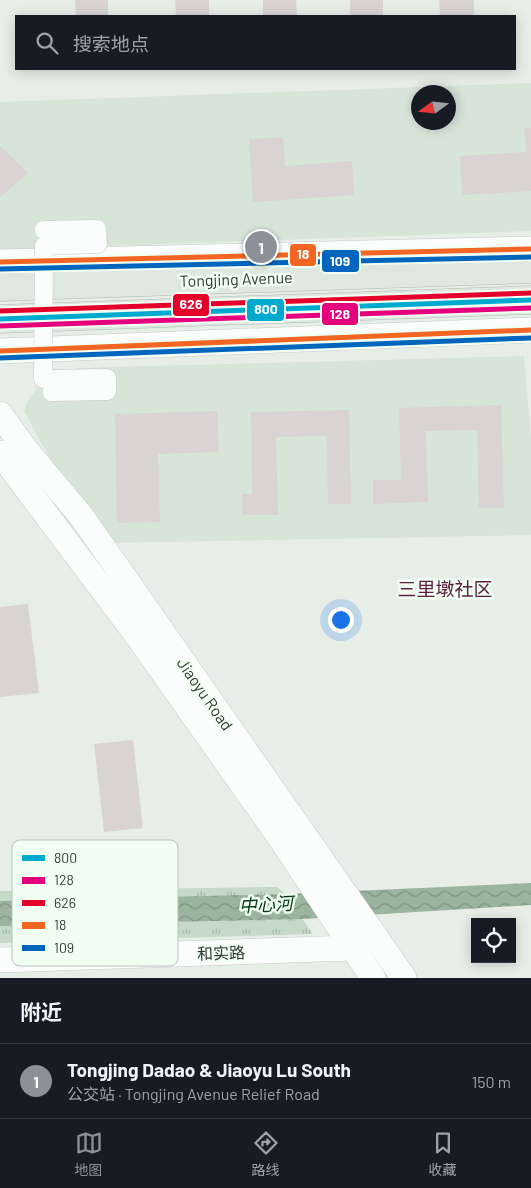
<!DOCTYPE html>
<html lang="zh">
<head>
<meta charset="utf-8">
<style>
	:root { --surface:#171b24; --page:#242831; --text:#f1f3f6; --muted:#9ea1a6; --line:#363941; --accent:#8c9099 }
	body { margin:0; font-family:Barlow,"Noto Sans SC",sans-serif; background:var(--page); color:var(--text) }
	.controls { position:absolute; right:15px; bottom:15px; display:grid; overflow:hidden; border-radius:0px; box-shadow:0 2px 12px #0003 }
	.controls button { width:45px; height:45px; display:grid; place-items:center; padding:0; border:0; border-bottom:1px solid var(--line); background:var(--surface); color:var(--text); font:25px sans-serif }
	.compass { position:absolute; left:411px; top:85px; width:45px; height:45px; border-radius:50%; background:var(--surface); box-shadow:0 2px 12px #0003; rotate:255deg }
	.you { position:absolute; left:340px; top:619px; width:18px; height:18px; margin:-12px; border:4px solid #fff; border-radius:50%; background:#1a73e8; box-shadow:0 0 0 8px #1a73e833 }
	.badge { display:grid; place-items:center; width:32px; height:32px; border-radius:50%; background:var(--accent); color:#fff; font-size:16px; font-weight:700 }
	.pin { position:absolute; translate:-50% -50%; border:2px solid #fff; box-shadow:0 1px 5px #0006 }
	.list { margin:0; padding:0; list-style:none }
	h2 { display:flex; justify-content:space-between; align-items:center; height:65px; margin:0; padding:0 20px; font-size:21px }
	h2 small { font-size:16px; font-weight:400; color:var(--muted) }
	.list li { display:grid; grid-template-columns:32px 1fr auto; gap:15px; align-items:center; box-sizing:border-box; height:75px; padding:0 20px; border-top:1px solid var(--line) }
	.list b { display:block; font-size:19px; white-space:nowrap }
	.list p { margin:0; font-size:16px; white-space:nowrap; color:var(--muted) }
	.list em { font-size:16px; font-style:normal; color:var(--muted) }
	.icon { flex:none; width:28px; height:28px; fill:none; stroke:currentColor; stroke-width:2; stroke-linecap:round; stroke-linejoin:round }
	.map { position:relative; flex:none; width:531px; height:978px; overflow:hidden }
	.search { position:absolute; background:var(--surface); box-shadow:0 2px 12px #0003; left:15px; right:15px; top:15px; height:55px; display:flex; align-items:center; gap:12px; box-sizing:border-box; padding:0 18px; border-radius:0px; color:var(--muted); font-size:19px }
	.sheet { height:140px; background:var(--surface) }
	nav { display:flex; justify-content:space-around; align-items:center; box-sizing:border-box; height:70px; border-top:1px solid var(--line); background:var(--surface); font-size:14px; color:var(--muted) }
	nav a { display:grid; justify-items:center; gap:2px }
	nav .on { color:var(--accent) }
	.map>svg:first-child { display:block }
	.built { fill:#d7e4d8; fill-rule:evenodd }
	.grass { fill:url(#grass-tufts) }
	.water { fill:url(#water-waves) }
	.building { fill:#d9d3d4 }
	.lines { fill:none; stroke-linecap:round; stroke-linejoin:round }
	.secondary-casing { stroke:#c4cac5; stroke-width:26 }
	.highway-casing { stroke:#aebab0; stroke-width:29 }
	.secondary { stroke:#fbfcfc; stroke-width:25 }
	.highway { stroke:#dee7e0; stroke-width:28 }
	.street-bridge-casing { stroke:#c4cac5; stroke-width:19; stroke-linecap:butt }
	.street-bridge { stroke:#fbfcfc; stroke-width:18 }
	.bus-1-casing { stroke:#f1fff2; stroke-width:9 }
	.bus-2-casing { stroke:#f1fff2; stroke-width:9 }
	.bus-3-casing { stroke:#f1fff2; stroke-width:9 }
	.bus-4-casing { stroke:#f1fff2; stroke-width:9 }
	.bus-5-casing { stroke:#f1fff2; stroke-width:9 }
	.bus-1 { stroke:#00a9ce; stroke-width:5 }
	.bus-2 { stroke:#e5007d; stroke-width:5 }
	.bus-3 { stroke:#e4002b; stroke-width:5 }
	.bus-4 { stroke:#f26522; stroke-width:5 }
	.bus-5 { stroke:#0065bd; stroke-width:5 }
	.labels { text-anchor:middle; stroke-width:5; stroke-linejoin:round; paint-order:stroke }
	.street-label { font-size:16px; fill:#333833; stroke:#f1fff2 }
	.water-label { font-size:18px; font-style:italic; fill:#013810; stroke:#f1fff2 }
	.quarter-label { font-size:19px; fill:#5d1d3e; stroke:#f1fff2 }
	.key { fill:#f1fff2; stroke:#b8c3b9; stroke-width:1 }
	.key-label { font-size:14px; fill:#333833 }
	.line-badge { stroke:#f1fff2; stroke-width:2 }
	.badge-label { font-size:14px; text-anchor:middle; font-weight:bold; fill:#fff }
</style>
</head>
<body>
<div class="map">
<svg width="531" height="978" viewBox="0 0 531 978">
	<defs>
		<pattern id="grass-tufts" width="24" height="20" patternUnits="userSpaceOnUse" patternTransform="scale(1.25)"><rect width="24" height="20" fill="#c4d9c6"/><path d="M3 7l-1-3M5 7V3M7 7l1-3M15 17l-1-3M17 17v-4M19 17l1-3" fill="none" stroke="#a9bbab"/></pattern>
		<pattern id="water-waves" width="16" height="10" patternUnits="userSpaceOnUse" patternTransform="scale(1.25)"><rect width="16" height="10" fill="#9bb49e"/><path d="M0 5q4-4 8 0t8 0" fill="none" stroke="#7f9381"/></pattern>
	</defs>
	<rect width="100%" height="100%" fill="#e7eee8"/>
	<!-- built -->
	<g class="built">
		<path d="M 531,83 L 531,231 L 0,250 L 0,102 ZM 418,92 L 448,92 L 448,122 L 418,122 Z"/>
		<polygon points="524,356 531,436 531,535 115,543 57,472 24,411 28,401 38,387 76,368"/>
	</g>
	<!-- grass -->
	<polygon class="grass" points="277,887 285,894 313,934 0,943 0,891"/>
	<!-- water -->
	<polygon class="water" points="531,883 531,905 302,919 0,926 0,901 285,894"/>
	<!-- building -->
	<g class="building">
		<polygon points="75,0 108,0 108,16 76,16"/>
		<polygon points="175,0 209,0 209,16 176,16"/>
		<polygon points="263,0 296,0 297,16 263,16"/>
		<rect x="350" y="0" width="33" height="16"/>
		<polygon points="439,0 474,0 474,16 440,16"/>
		<polygon points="524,128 531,128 531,191 462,195 460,156 526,152"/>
		<polygon points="283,137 285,166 352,161 354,195 253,202 249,139"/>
		<polygon points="0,146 28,173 0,197"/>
		<polygon points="501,405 504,508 479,508 477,430 426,431 428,502 373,504 373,480 401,480 399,408"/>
		<polygon points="349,410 351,504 328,504 327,436 276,437 278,515 243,515 242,494 252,494 251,412"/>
		<polygon points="217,411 219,452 158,454 160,522 117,523 115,414"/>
		<polygon points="28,604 39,693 0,697 0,607"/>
		<polygon points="133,740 143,828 104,832 94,744"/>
	</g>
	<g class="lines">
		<defs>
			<g id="secondary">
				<polyline points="0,262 531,249"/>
				<polyline points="0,351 531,330"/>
				<polyline points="0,414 26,450 82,517 404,978"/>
				<polyline points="0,453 136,634 283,842 373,978"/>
				<polyline points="0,960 352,948"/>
			</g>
			<g id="highway">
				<polyline points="0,287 531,269"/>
				<polyline points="0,319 531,300"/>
			</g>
		</defs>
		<!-- secondary casing -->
		<use href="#secondary" class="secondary-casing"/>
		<!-- highway casing -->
		<use href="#highway" class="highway-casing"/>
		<!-- secondary -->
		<use href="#secondary" class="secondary"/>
		<!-- highway -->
		<use href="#highway" class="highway"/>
		<defs>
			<polyline id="street-bridge" points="44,230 97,229 98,244 44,246 43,379 107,378 107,391 52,392"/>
		</defs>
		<!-- street-bridge casing -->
		<use href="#street-bridge" class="street-bridge-casing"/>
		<!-- street-bridge -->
		<use href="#street-bridge" class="street-bridge"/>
		<defs>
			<polyline id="bus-1" points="0,319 531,300"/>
			<polyline id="bus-2" points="0,326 531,308"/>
			<polyline id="bus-3" points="0,311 531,293"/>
			<g id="bus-4">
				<polyline points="0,262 531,249"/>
				<polyline points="0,351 531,330"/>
			</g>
			<g id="bus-5">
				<polyline points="0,269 531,257"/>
				<polyline points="0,358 531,338"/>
			</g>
		</defs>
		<!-- bus-1 casing -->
		<use href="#bus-1" class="bus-1-casing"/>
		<!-- bus-2 casing -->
		<use href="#bus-2" class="bus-2-casing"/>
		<!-- bus-3 casing -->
		<use href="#bus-3" class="bus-3-casing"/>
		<!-- bus-4 casing -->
		<use href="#bus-4" class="bus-4-casing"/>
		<!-- bus-5 casing -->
		<use href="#bus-5" class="bus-5-casing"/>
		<!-- bus-1 -->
		<use href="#bus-1" class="bus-1"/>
		<!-- bus-2 -->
		<use href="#bus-2" class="bus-2"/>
		<!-- bus-3 -->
		<use href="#bus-3" class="bus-3"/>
		<!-- bus-4 -->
		<use href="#bus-4" class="bus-4"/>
		<!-- bus-5 -->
		<use href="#bus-5" class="bus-5"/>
	</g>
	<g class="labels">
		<!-- street labels -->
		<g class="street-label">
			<text transform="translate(236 279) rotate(-2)" y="6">Tongjing Avenue</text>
			<text transform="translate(205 694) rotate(55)" y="6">Jiaoyu Road</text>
			<text transform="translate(221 953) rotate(-2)" y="6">和实路</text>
		</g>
		<!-- water labels -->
		<g class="water-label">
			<text transform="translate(266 905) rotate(-3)" y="6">中心河</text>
		</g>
		<!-- quarter labels -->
		<g class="quarter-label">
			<text x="445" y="596">三里墩社区</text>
		</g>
	</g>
	<!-- legend -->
	<rect x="12" y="840" width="166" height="126" rx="8" class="key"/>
	<rect x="22" y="855" width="23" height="6" fill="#00a9ce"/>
	<rect x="22" y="877" width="23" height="7" fill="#e5007d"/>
	<rect x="22" y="900" width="23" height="6" fill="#e4002b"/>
	<rect x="22" y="922" width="23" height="7" fill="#f26522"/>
	<rect x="22" y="945" width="23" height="6" fill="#0065bd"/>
	<g class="key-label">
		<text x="54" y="863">800</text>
		<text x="54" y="885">128</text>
		<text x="54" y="908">626</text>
		<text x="54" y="930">18</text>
		<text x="54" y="953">109</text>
	</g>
	<g class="line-badge">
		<rect x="289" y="243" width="28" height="24" rx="5" fill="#f26522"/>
		<rect x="321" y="249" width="39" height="24" rx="5" fill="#0065bd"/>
		<rect x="172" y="293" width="38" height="24" rx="5" fill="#e4002b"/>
		<rect x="246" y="298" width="39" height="24" rx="5" fill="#00a9ce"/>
		<rect x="321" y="302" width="38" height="24" rx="5" fill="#e5007d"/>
	</g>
	<g class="badge-label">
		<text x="303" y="259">18</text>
		<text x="340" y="266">109</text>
		<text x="191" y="309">626</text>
		<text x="266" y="314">800</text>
		<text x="340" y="319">128</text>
	</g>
</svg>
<div class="controls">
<button><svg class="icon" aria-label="locate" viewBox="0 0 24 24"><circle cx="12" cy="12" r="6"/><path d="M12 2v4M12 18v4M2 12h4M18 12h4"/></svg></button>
</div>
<svg class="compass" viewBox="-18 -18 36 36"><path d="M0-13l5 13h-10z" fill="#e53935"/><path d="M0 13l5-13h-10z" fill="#9ea1a6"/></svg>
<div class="you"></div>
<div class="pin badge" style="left:261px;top:247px">1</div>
<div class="search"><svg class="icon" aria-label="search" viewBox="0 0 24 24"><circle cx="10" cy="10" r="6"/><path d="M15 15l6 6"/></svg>搜索地点</div>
</div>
<section class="sheet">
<h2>附近<small></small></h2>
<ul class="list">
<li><span class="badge">1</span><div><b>Tongjing Dadao &amp; Jiaoyu Lu South</b><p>公交站 · Tongjing Avenue Relief Road</p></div><em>150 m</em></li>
</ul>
</section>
<nav>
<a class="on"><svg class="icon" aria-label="map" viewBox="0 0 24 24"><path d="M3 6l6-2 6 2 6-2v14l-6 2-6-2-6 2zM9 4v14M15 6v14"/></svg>地图</a>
<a><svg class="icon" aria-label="directions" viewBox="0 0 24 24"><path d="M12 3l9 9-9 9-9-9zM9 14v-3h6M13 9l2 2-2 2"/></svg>路线</a>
<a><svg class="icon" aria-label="saved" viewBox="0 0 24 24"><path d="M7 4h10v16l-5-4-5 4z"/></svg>收藏</a>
</nav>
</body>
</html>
